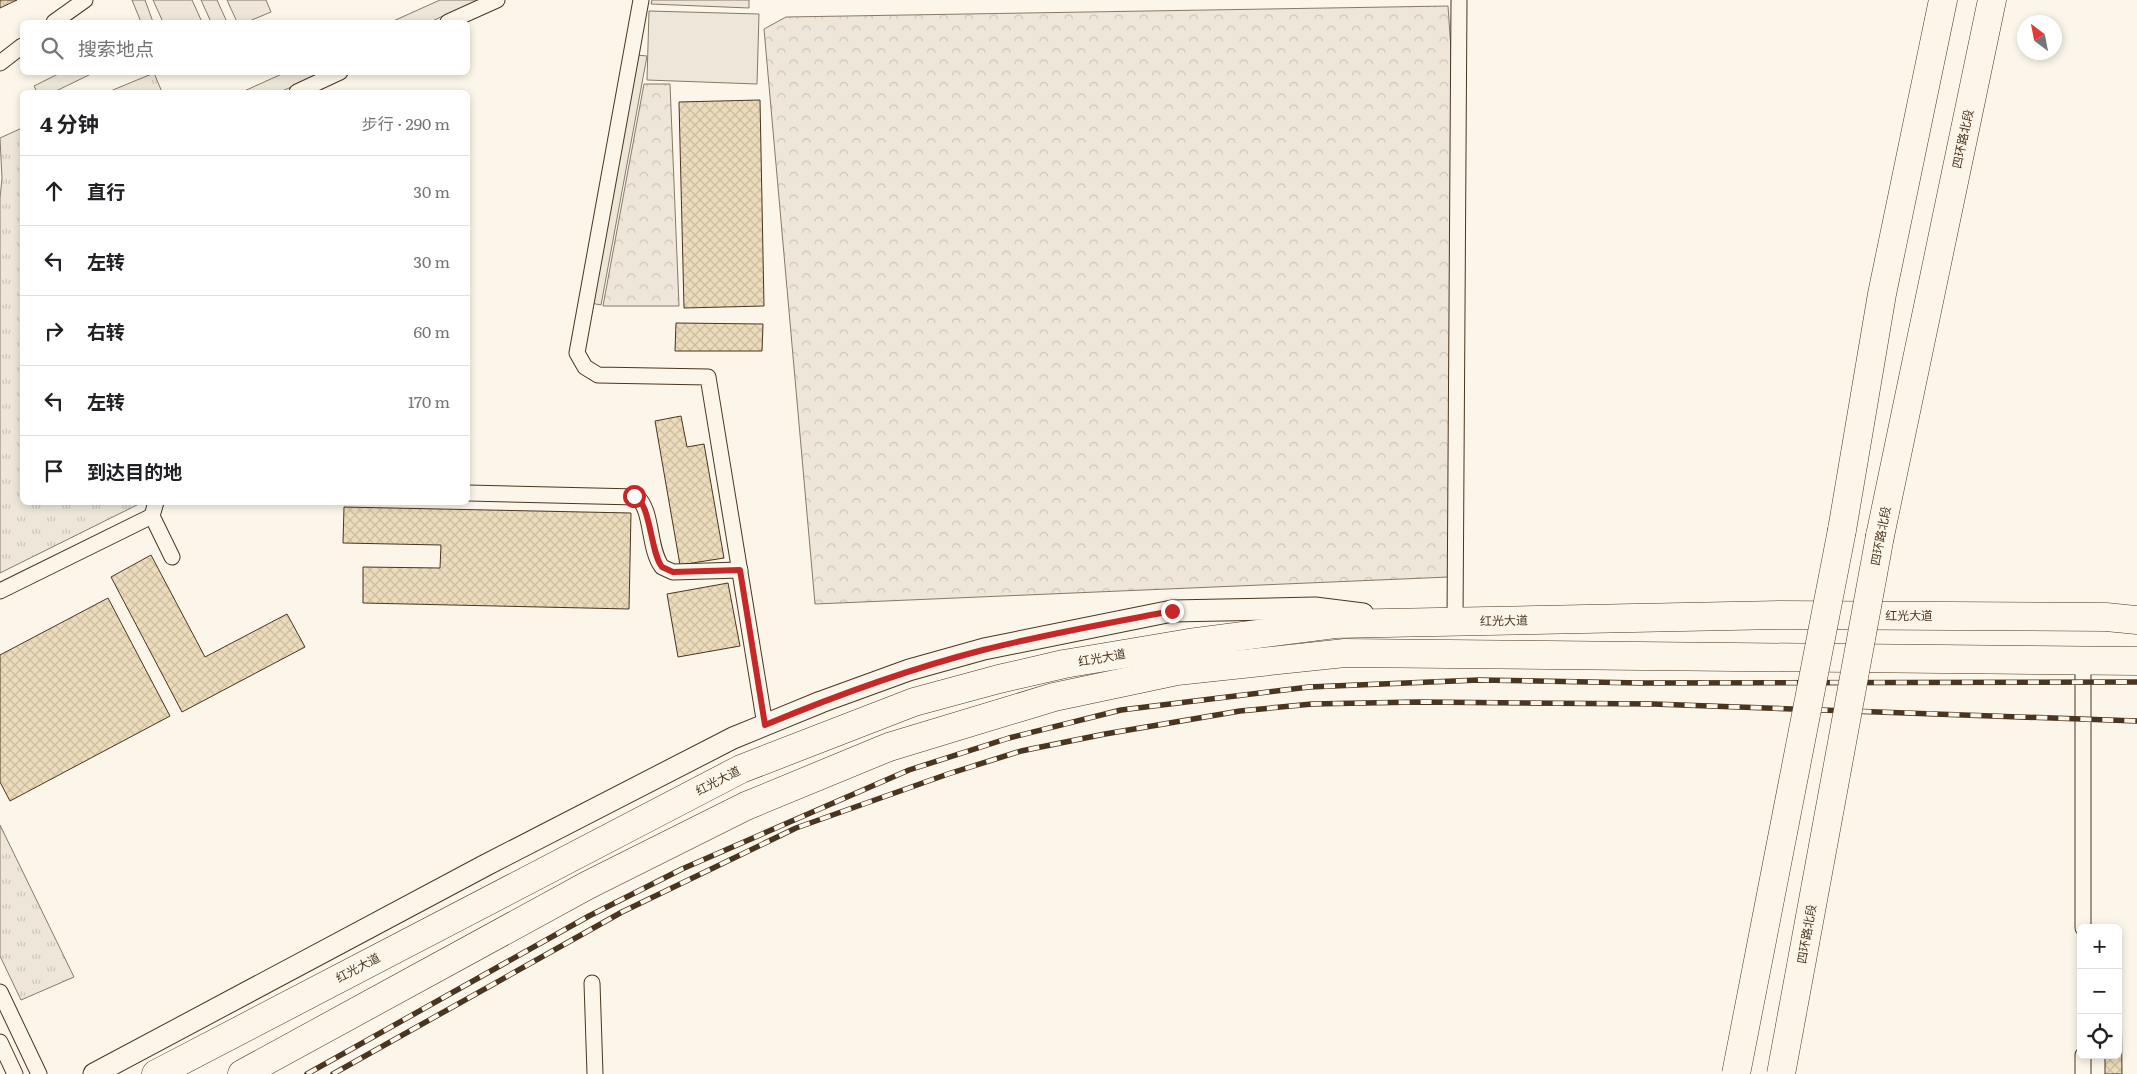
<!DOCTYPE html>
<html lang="zh">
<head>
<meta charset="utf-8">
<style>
	:root { --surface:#fff; --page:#f2f2f2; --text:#202124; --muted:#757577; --line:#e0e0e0 }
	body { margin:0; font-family:Literata,"Noto Sans SC",serif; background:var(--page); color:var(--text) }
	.controls { position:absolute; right:15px; bottom:15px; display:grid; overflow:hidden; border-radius:8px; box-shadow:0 2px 8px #0003 }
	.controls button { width:45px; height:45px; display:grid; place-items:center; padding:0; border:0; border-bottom:1px solid var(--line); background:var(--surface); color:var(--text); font:25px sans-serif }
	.compass { position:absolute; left:2017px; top:15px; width:45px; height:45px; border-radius:50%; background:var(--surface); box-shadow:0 2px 8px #0003; rotate:328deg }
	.stop { position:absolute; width:15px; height:15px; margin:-11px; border:4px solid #c62828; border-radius:50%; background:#fff }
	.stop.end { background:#c62828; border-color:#fff; box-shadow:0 1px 5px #0008 }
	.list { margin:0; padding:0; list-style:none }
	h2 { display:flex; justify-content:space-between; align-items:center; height:65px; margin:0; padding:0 20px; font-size:21px }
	h2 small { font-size:16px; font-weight:400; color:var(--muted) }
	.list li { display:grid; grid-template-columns:32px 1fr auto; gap:15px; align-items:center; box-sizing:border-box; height:70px; padding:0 20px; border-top:1px solid var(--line) }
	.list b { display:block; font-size:19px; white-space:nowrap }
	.list em { font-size:16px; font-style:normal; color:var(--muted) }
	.icon { flex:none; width:28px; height:28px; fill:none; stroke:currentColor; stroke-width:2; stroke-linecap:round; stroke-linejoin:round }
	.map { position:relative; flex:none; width:2137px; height:1074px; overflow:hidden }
	.search { position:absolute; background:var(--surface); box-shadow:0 2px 8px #0003; left:20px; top:20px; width:450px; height:55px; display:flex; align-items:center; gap:12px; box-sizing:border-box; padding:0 18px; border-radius:8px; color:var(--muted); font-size:19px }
	.panel { position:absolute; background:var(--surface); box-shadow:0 2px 8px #0003; left:20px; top:90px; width:450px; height:415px; border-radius:8px }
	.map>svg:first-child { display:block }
	.grass { fill:url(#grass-tufts); stroke:#887966 }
	.park { fill:url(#park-crowns); stroke:#887966 }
	.pitch { fill:#ede6d9; stroke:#887966 }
	.parking { fill:#ede7d9; stroke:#887966 }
	.building { fill:url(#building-cross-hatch); stroke:#4a3520 }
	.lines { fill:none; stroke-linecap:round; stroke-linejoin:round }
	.street-casing { stroke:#4a3520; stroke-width:17 }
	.secondary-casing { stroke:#4a3520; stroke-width:23 }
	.highway-casing { stroke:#4a3520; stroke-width:29 }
	.street { stroke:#fbf6e9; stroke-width:15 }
	.secondary { stroke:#fbf6e9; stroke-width:21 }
	.highway { stroke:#fbf6e9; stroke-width:28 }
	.rail-casing { stroke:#4a3520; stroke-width:5.5 }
	.rail { stroke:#fbf6e9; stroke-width:4; stroke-dasharray:11; stroke-linecap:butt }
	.highway-bridge-casing { stroke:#4a3520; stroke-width:29; stroke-linecap:butt }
	.highway-bridge { stroke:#fbf6e9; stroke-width:28 }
	.route { stroke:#c62828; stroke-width:6 }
	.labels { text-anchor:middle; stroke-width:4; stroke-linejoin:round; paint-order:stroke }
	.street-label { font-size:12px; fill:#4a3520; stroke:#fbf6e9 }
</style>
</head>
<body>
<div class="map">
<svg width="2137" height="1074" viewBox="0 0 2137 1074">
	<defs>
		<pattern id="grass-tufts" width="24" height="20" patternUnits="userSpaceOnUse" patternTransform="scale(1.25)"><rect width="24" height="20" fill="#ede6d9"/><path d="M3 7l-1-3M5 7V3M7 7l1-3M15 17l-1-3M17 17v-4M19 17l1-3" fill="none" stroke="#cdc6ba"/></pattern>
		<pattern id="park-crowns" width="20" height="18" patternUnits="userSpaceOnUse" patternTransform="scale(1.25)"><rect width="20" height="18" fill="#ede6d9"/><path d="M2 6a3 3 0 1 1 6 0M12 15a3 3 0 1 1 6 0" fill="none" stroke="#cdc6ba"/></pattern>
		<pattern id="building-cross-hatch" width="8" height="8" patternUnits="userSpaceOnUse" patternTransform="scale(1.25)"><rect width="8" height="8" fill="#ecdcbc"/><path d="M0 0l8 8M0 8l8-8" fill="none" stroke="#ccbda1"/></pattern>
	</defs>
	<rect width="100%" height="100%" fill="#fbf6e9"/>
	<!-- grass -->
	<g class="grass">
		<polygon points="154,73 162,92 108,92"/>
		<polygon points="22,128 22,502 141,503 0,573 0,198 2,178 0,138"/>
		<polygon points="0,825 74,977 21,1000 0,956"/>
	</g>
	<!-- park -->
	<g class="park">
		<polygon points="1448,6 1451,49 1449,577 815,604 764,29 786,17"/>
		<polygon points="644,84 670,84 679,306 603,306"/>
	</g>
	<!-- pitch -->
	<g class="pitch">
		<polygon points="153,0 192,0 202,22 163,22"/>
		<polygon points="201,0 217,0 227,22 211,22"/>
		<polygon points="227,0 266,0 271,12 247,22 237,22"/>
		<polygon points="652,0 749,0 749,8 651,4"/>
	</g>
	<!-- parking -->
	<g class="parking">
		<polygon points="132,0 145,0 153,22 141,22"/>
		<polygon points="440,0 478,0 430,22 391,22"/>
		<polygon points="649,11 759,14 757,84 647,80"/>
		<polygon points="636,55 647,56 601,305 591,303"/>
		<polygon points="62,72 93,73 54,92 37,92 34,86"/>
		<polygon points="284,73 323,73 280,92 242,92"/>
	</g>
	<!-- building -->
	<g class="building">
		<polygon points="0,0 17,0 0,8"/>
		<polygon points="760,100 764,306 684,308 679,102"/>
		<polygon points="676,323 763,324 762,351 675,351"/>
		<polygon points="681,416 687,447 704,444 724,558 680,565 655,421"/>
		<polygon points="344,507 631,513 629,609 363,603 363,567 440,568 441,545 343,543"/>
		<polygon points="151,555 205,657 287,614 305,647 182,712 111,577"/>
		<polygon points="728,583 740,646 678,657 667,594"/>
		<polygon points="108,598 170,716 10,801 0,782 0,655"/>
		<polygon points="2118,978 2121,978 2122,1074 2105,1074 2105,1055 2118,1055"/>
	</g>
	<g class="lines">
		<defs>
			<g id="street">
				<polyline points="641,0 577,353 585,367 598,375 708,377 765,725"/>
				<polyline points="54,22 85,0"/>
				<polyline points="448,22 497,0"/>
				<polyline points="0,63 22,46"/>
				<polyline points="297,92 340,72"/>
				<path d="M 468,493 L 637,497 C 653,510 648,549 662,567 L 673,572 L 740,570"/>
				<polyline points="152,516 172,557"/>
				<polyline points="0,591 152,516 156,502"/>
				<polyline points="1455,622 1459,0"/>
				<polyline points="2083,661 2083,928"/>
				<polyline points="592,983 595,1074"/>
				<polyline points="0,992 39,1074"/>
				<polyline points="0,1042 15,1074"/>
				<polyline points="2083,1055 2083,1074"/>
			</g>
			<polyline id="secondary" points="94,1074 486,865 733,738 821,702 909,670 984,649 1172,611 1315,608 1363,614"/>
			<g id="highway">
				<polyline points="1842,530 1882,294 1943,0"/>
				<polyline points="1880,536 1992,0"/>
				<polyline points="156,1074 741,769 914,702 999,679 1064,664 1189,643 1335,624 1780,615 2106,617 2137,620"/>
				<polyline points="242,1074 588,885 746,806 889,747 1054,697 1177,671 1345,653 2137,661"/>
			</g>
		</defs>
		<!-- street casing -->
		<use href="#street" class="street-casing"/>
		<!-- secondary casing -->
		<use href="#secondary" class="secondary-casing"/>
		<!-- highway casing -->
		<use href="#highway" class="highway-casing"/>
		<!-- street -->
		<use href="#street" class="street"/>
		<!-- secondary -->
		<use href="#secondary" class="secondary"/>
		<!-- highway -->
		<use href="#highway" class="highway"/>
		<defs>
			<g id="rail">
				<polyline points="307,1074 589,916 682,869 909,770 1009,738 1121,710 1309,687 1479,680 1641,683 2137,682"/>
				<polyline points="333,1074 622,912 796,828 948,774 1021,751 1105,734 1240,711 1312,704 1418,702 1653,704 2137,721"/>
			</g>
		</defs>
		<!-- rail casing -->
		<use href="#rail" class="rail-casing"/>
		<!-- rail -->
		<use href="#rail" class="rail"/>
		<defs>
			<g id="highway-bridge">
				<polyline points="1736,1074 1842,530"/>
				<polyline points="1781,1074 1880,536"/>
			</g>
		</defs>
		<!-- highway-bridge casing -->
		<use href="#highway-bridge" class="highway-bridge-casing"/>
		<!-- highway-bridge -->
		<use href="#highway-bridge" class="highway-bridge"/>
	</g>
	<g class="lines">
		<!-- route -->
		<path class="route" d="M 634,496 C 651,502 650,552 662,567 L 673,572 L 740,570 L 765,725 C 837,695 909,669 983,650 C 1046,634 1109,623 1172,611"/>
	</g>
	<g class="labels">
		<!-- street labels -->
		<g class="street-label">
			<text transform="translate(1963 139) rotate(-78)" y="4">四环路北段</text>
			<text transform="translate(1881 536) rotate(-79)" y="4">四环路北段</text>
			<text x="1909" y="620">红光大道</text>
			<text transform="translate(1504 621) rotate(-1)" y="4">红光大道</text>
			<text transform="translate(1102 658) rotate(-10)" y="4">红光大道</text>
			<text transform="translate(718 781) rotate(-27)" y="4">红光大道</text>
			<text transform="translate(1807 934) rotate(-80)" y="4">四环路北段</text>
			<text transform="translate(358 968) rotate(-28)" y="4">红光大道</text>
		</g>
	</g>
</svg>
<div class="controls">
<button>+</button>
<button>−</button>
<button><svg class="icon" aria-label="locate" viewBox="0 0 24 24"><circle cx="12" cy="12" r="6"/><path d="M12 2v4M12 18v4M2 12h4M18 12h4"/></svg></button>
</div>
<svg class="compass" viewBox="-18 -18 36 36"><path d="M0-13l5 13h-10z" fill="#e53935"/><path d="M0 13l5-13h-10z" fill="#757577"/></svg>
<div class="stop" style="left:634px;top:496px"></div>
<div class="stop end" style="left:1172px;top:611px"></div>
<div class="search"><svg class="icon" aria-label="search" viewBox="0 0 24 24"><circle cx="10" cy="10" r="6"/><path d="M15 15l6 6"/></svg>搜索地点</div>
<section class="panel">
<h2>4 分钟<small>步行 · 290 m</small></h2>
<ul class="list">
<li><svg class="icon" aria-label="ahead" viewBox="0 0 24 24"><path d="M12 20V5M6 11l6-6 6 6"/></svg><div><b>直行</b></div><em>30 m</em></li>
<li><svg class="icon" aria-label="left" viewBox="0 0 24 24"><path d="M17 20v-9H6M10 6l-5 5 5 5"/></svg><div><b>左转</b></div><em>30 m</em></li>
<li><svg class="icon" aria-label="right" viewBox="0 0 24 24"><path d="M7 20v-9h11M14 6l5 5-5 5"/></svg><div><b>右转</b></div><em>60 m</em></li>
<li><svg class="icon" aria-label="left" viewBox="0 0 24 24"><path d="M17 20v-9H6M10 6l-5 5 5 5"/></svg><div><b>左转</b></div><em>170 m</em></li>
<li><svg class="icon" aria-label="arrive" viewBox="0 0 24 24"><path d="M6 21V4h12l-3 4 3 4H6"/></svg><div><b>到达目的地</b></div></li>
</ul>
</section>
</div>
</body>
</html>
